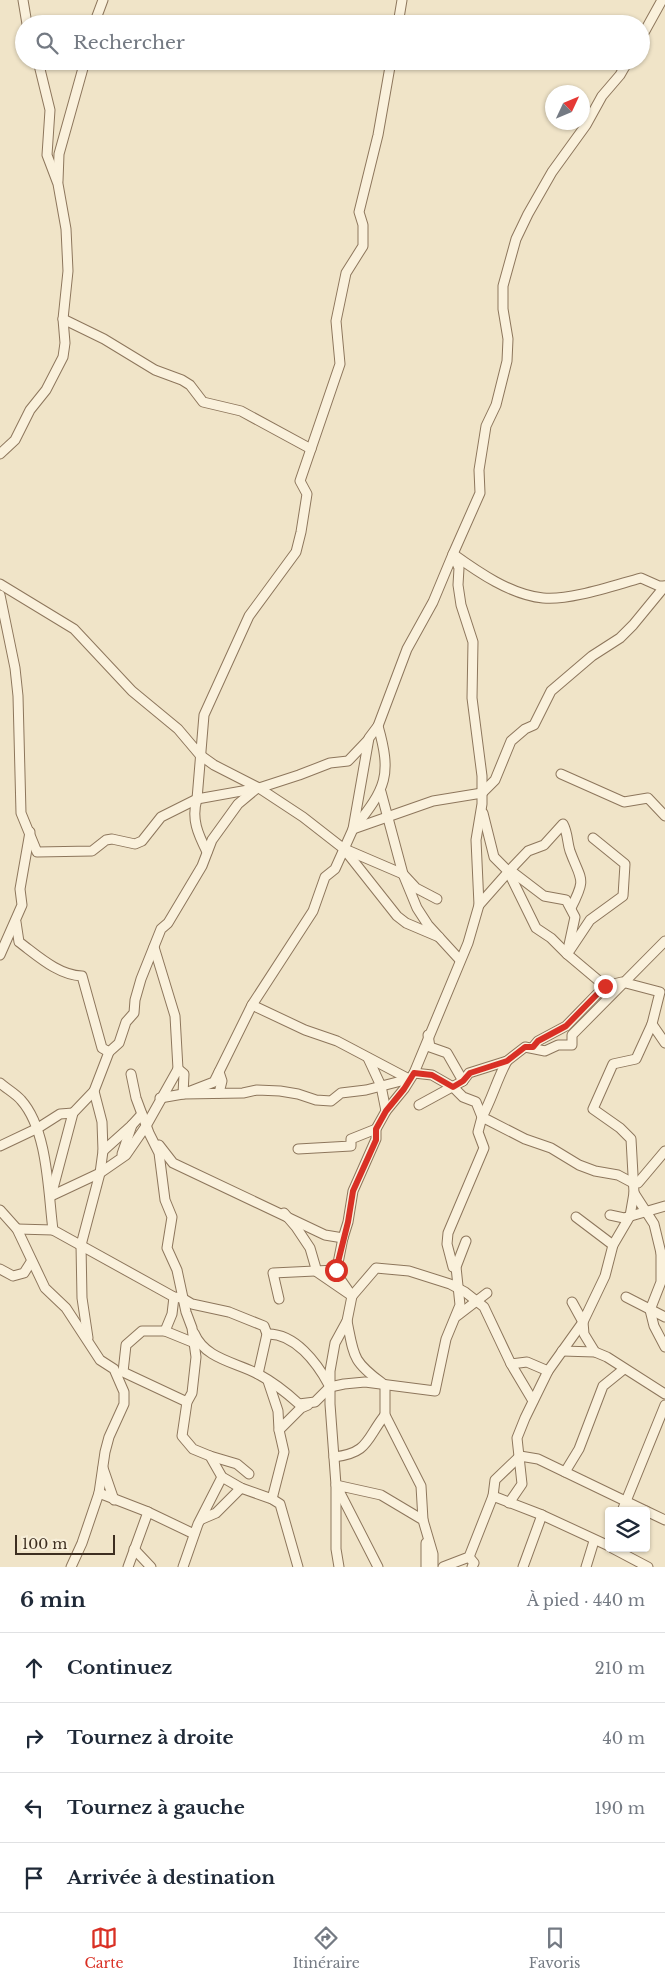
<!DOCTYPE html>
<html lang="fr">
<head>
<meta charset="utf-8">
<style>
	:root { --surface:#fff; --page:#f6f6f7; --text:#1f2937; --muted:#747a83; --line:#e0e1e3; --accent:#d93025 }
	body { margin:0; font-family:"Libre Baskerville",serif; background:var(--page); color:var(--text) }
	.controls { position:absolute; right:15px; bottom:15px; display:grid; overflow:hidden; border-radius:5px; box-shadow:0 1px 4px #0004 }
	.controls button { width:45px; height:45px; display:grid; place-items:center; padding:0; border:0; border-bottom:1px solid var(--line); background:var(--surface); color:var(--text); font:25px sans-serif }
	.compass { position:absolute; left:545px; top:85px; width:45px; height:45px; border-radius:50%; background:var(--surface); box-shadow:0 1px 4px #0004; rotate:46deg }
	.scale { position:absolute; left:15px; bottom:12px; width:100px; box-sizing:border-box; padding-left:5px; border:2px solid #3d2e20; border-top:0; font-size:14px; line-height:18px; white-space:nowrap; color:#3d2e20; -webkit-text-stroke:4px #f7eed8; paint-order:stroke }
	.stop { position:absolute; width:15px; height:15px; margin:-11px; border:4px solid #d93025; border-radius:50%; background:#fff }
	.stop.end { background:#d93025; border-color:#fff; box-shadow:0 1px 5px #0008 }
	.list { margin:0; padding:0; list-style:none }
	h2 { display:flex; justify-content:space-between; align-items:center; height:65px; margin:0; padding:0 20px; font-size:21px }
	h2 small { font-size:16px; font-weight:400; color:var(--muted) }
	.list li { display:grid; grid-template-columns:32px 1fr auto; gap:15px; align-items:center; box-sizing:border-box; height:70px; padding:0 20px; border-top:1px solid var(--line) }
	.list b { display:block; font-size:19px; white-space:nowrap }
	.list em { font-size:16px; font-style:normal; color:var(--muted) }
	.icon { flex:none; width:28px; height:28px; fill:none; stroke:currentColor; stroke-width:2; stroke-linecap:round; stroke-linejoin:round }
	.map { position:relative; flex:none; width:665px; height:1567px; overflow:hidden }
	.search { position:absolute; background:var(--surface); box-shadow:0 1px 4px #0004; left:15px; right:15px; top:15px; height:55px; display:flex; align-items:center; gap:12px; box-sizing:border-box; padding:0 18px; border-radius:28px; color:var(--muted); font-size:19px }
	.sheet { height:345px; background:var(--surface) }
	nav { display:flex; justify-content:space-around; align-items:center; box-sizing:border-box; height:70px; border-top:1px solid var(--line); background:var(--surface); font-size:14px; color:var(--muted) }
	nav a { display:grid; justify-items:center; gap:2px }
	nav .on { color:var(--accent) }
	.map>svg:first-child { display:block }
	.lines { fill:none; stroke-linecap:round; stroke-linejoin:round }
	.minor-casing { stroke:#8d765c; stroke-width:11 }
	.minor { stroke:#faf1dc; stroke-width:9 }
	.route { stroke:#d93025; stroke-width:6 }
</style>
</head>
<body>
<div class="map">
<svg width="665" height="1567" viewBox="0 0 665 1567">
	<rect width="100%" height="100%" fill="#f0e4c8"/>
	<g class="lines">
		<defs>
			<g id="minor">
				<polyline points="23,0 27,24"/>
				<polyline points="94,24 103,0"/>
				<polyline points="398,24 402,0"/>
				<polyline points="641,38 662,0"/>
				<polyline points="58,181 59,154 85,61"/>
				<polyline points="63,319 104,339 155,370 182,380 190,385 203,402 241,411 311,449"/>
				<polyline points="0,454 15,440 30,410 46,390 63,357 65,343 63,319 68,271 66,229 58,184 47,155 50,110 38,61"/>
				<polyline points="0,584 74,629 132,691 178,729 200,755 214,765 259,788 303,817 344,849 397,916 406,923 439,937"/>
				<polyline points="0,595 15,668 18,696 21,813 37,852 92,851 106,840 112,839 135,844 142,841 161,817 197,799 259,788 299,775 330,763 348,761 368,740"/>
				<polyline points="561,774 624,802 648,798 665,816"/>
				<polyline points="381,792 403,874 417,908 428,925 460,960"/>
				<polyline points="483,813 494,857 508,871 536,928 551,938 567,954"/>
				<path d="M 355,827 C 386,788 392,775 378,726"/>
				<polyline points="353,829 433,801 482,793 495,780 511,741 525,729 534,725 551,691 592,656 620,638 633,625 665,586"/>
				<polyline points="347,850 403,874 416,888 437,899"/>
				<path d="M 207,852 C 198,834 191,819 197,799 L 204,715 L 249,616 L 296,552 L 301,532 L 307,494 L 300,481 L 340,364 L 336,321 L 346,273 L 363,246 L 363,225 L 359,212 L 378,135 L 391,61"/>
				<path d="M 510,870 L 528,851 L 544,845 L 563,824 C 568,833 567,842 570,851 C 581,881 587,877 571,908"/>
				<polyline points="479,905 510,870 544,896 566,900 575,917 567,954 605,986 622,982 660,992 652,1024 665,1043"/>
				<path d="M 16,922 L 19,942 C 38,956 58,975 82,976 L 102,1048 L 109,1052"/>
				<polyline points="154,947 175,1016 178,1069"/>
				<polyline points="570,950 590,920 623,896 625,864 593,838"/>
				<polyline points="0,955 22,905 20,889 30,832"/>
				<polyline points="252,1005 305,1030 337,1041 409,1079"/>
				<polyline points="428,1035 430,1047 447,1053 463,1081"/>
				<polyline points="533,1047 538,1041 566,1026 605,986"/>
				<polyline points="368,1058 381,1086 386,1111"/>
				<path d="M 507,1061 C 497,1079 492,1099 482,1117 L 525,1139 L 551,1148 L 579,1165 L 595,1171 L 618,1175 L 633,1183 L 638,1183 L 665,1151"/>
				<polyline points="414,1073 432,1075 453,1087 463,1097 476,1102 482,1117 478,1132 484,1148 448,1233 447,1244 453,1267 456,1267"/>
				<polyline points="131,1074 136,1098 149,1133 159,1153 165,1200 172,1217 167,1248 177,1270 186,1312 192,1328 196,1357 192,1393 187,1402 182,1436 193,1449 210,1456 222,1477 241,1488 272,1499 280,1504 298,1567"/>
				<path d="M 0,1083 C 7,1089 16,1094 21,1100 C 48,1130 48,1192 53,1230 L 174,1297 L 182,1298 L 192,1304 L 229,1312 L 264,1326 L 267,1334 L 258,1374"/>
				<polyline points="219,1093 222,1081 219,1072"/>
				<polyline points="160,1098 183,1094 243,1093 257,1090 280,1091 298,1094 316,1100 331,1101 341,1093 366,1090 409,1079"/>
				<polyline points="419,1105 463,1081 469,1073 507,1061 525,1047 545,1051 558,1045 572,1045 572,1035 665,941"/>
				<polyline points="159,1145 173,1163 325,1235 343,1238"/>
				<polyline points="0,1146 38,1128 60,1114 73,1113"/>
				<polyline points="298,1149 351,1146 351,1139 376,1129"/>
				<polyline points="103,1151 132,1125"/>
				<polyline points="122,1154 132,1125 142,1114"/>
				<polyline points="634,1193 654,1224 661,1253 665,1256"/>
				<path d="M 51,1196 L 100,1173 L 126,1155 L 146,1126 L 178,1069 L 184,1074 L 183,1094 L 214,1082 L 252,1005 L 313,911 L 325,877 L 335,869 L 353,829 L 369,738 L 378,726 L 407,649 L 433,602 L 453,554 C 478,572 511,595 543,598 C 569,601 615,585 641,578 L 659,586 L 665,586"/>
				<polyline points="51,1196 73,1113 94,1091 109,1052 119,1043 126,1022 134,1013 135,1000 141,979 161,929 168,923 202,866 212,840 238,804 256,789"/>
				<polyline points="0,1210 17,1229 45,1288 66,1308 100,1360 114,1369 124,1392 124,1404 109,1437 105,1452 99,1493 82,1543 71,1567"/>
				<polyline points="284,1213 296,1227 310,1248 317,1272 352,1296 376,1268 409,1271 450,1284 465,1292 484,1307 511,1364 527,1362 548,1371"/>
				<polyline points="610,1215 624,1218 665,1206"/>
				<polyline points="576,1217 613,1245"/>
				<polyline points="17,1229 53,1230"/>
				<polyline points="661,1253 661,1282 650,1310 654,1326 665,1347"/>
				<polyline points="0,1269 13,1276 24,1273 31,1262"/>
				<polyline points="626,1297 665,1317"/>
				<polyline points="279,1299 273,1273 336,1270"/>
				<polyline points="572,1302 583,1322 584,1334 595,1352"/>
				<polyline points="457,1316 487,1293"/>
				<path d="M 347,1321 C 354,1356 352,1361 382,1383"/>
				<polyline points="165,1331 172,1314 174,1297"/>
				<path d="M 194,1333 C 205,1359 235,1362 258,1374 C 273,1382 287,1393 299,1404 L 315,1402 L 330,1387 L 344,1384 L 365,1382 L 435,1391 L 446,1339 L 460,1305 L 456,1267 L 466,1241"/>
				<path d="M 267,1334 C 295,1333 317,1363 329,1385"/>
				<polyline points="88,1338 82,1298 81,1245 100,1173 103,1151 102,1122 94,1091"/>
				<polyline points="562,1351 595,1352 607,1357 665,1394"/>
				<polyline points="511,1364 533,1401"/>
				<polyline points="268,1381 278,1411 279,1430"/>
				<polyline points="385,1385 385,1415 421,1486 423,1520"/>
				<polyline points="187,1402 123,1372 126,1345 142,1331 165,1331 197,1344"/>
				<polyline points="210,1456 237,1464 249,1474"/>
				<path d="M 334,1457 C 369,1453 366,1439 385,1415"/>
				<polyline points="103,1468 114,1500"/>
				<polyline points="565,1472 579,1449 603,1386 624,1369"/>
				<polyline points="99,1493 148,1512 194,1534"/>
				<polyline points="493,1496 495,1480 520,1456 538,1459 646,1511"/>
				<polyline points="272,1499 284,1452 279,1430 301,1408 308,1405"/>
				<polyline points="509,1503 522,1484 517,1438 525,1418 548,1371 583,1322 605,1276 613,1245 630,1216 634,1193 631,1139 620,1128 593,1109 613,1064 636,1059 652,1024"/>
				<polyline points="622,1511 665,1405"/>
				<polyline points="646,1511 665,1520"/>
				<polyline points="202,1519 216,1513 241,1488"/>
				<polyline points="612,1548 648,1567"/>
				<polyline points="134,1549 151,1567"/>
				<polyline points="469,1557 474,1563 472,1567"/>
				<polyline points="128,1567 148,1512"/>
				<polyline points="183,1567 198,1524 222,1477"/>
				<polyline points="339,1567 336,1549 336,1485 330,1404 330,1371 335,1343 347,1321 352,1296 336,1273 343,1238 348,1222 353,1191 376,1139 376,1129 386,1111 404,1089 414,1073 468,943 479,905 476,840 482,804 482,776 472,698 473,642 461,605 458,585 459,568 453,554 480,493 479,470 486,426 496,405 507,361 508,339 503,309 503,286 516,239 528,214 552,172 586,125 602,96 620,75 628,61"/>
				<polyline points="378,1567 336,1485 381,1495 423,1520 433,1554 433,1567"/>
				<polyline points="426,1567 426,1543"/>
				<polyline points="443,1567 469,1557 493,1496 542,1515 609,1546"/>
				<polyline points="523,1567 542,1515"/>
				<polyline points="586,1567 594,1541"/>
			</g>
		</defs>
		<!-- minor casing -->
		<use href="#minor" class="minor-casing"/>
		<!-- minor -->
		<use href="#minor" class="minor"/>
	</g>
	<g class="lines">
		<!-- route -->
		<polyline class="route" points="336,1270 348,1222 353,1191 376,1140 376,1129 386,1111 404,1089 414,1073 432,1075 453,1087 463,1081 470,1073 507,1061 525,1047 533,1047 538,1041 566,1026 605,986"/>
	</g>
</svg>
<div class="controls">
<button><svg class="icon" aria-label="layers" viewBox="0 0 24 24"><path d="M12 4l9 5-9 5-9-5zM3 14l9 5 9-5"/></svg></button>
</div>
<svg class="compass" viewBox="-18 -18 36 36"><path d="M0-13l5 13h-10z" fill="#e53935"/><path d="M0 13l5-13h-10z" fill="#747a83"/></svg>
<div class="scale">100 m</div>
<div class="stop" style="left:336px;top:1270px"></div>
<div class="stop end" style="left:605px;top:986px"></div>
<div class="search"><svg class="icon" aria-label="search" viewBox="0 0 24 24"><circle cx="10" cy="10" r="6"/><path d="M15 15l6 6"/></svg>Rechercher</div>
</div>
<section class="sheet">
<h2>6 min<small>À pied · 440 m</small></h2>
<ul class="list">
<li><svg class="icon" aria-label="ahead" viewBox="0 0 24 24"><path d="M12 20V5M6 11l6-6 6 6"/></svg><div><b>Continuez</b></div><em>210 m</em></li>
<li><svg class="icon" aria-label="right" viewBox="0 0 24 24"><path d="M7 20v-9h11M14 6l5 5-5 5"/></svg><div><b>Tournez à droite</b></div><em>40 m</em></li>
<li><svg class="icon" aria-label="left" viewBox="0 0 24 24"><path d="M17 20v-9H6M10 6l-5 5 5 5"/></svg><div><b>Tournez à gauche</b></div><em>190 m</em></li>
<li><svg class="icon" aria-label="arrive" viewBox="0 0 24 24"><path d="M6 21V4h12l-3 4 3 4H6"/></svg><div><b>Arrivée à destination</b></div></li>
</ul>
</section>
<nav>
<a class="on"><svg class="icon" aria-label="map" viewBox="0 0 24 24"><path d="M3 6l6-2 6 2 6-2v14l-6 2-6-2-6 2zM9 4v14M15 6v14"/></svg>Carte</a>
<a><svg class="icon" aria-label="directions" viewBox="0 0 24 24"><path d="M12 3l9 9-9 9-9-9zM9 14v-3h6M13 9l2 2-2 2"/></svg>Itinéraire</a>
<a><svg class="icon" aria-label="saved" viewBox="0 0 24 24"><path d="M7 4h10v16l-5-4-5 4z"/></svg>Favoris</a>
</nav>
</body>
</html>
